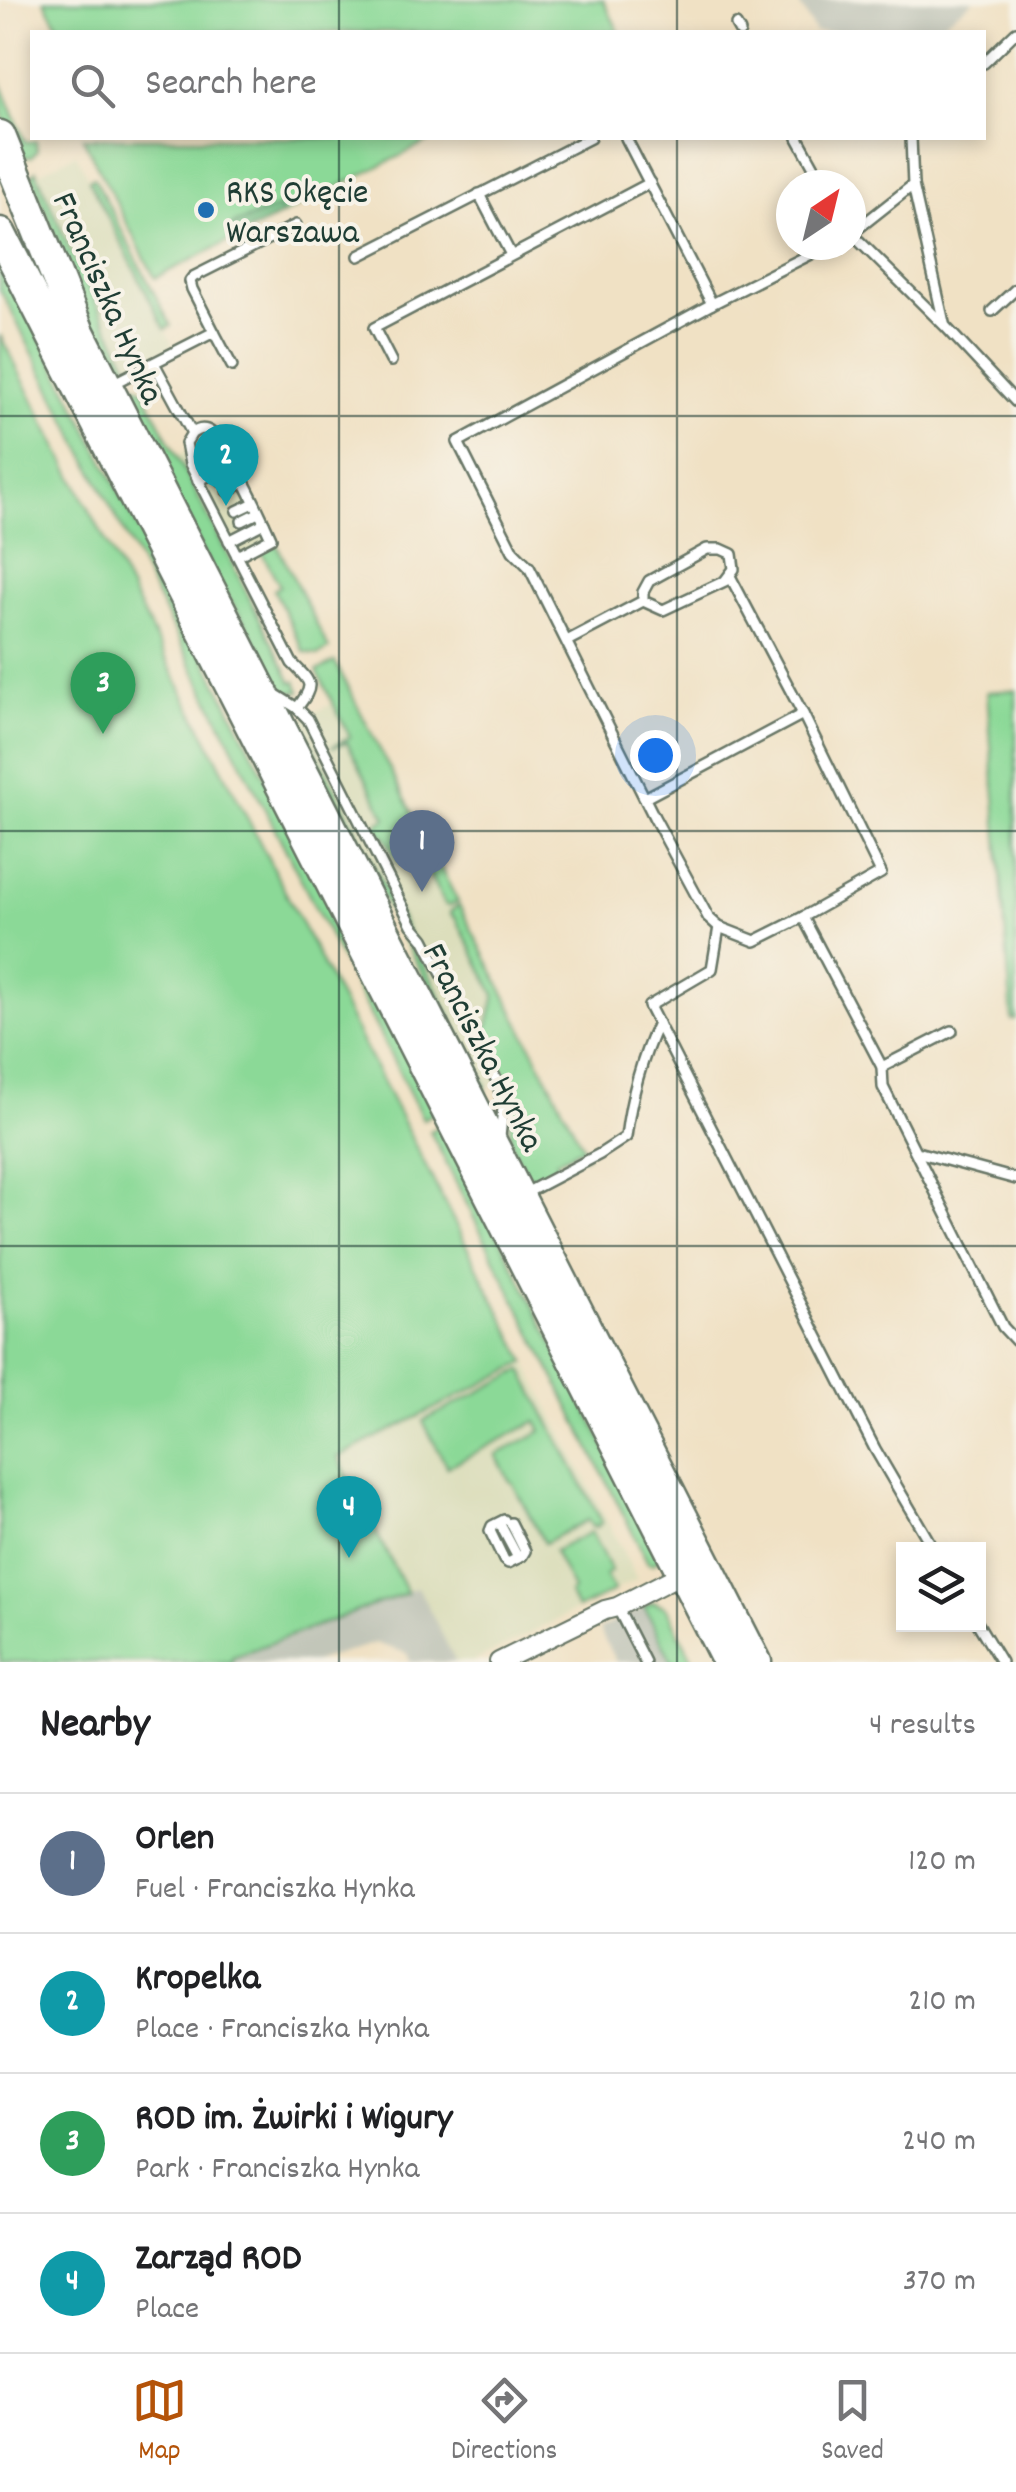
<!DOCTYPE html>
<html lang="en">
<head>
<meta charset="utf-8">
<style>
	:root { --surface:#fff; --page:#f6f6f6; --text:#202124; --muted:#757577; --line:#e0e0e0; --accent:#b45309 }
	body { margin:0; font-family:Dekko,sans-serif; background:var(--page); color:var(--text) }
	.controls { position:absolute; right:30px; bottom:30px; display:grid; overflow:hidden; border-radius:0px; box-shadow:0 5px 15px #0003 }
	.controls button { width:90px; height:90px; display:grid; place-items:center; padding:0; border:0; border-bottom:2px solid var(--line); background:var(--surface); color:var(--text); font:50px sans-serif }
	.compass { position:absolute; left:776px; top:170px; width:90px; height:90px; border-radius:50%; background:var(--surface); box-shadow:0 5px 15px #0003; rotate:35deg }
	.you { position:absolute; left:655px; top:755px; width:35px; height:35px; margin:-25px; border:8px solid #fff; border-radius:50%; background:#1a73e8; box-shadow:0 0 0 15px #1a73e833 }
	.badge { display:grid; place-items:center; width:65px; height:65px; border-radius:50%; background:var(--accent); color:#fff; font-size:32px; font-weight:700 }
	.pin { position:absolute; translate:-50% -82px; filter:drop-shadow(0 2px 5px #0008) }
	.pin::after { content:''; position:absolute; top:52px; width:35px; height:30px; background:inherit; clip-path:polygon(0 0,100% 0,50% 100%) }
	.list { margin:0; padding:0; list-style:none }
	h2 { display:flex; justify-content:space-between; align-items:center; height:130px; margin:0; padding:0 40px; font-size:42px }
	h2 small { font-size:32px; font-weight:400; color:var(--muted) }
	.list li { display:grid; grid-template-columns:65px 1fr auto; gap:30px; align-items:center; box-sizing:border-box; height:140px; padding:0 40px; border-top:2px solid var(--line) }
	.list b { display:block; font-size:38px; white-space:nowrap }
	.list p { margin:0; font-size:32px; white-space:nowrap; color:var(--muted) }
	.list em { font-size:32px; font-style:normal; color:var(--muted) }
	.icon { flex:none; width:55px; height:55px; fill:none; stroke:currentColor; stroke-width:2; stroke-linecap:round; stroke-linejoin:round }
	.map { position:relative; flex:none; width:1016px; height:1662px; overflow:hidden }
	.search { position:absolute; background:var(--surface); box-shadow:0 5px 15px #0003; left:30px; right:30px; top:30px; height:110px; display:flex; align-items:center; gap:25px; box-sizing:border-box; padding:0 35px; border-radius:0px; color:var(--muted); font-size:38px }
	.sheet { height:690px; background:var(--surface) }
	nav { display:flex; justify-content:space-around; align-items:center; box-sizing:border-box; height:140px; border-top:2px solid var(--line); background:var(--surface); font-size:28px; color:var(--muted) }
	nav a { display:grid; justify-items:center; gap:5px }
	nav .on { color:var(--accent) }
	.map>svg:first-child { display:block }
	.built { fill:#dcdebc }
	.industrial { fill:#c2c6b9 }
	.green { fill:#8bd997; stroke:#558b66; stroke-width:2.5 }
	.forest { fill:#70b980; stroke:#487b5a; stroke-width:2.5 }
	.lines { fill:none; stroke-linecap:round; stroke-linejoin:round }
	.service-casing { stroke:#687666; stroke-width:14 }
	.minor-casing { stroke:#687666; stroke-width:22 }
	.primary-casing { stroke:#687666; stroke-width:35 }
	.service { stroke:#fff; stroke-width:9 }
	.minor { stroke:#fff; stroke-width:18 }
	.primary { stroke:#fff; stroke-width:30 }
	.grid { fill:none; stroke:#1f3d34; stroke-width:2.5; stroke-opacity:0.55 }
	.poi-dot { fill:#1f6fb2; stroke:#f7f3e8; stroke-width:4 }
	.labels { text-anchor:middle; stroke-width:8; stroke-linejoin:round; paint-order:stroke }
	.poi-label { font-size:35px; fill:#1f3d34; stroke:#f7f3e8; text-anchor:start }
	.street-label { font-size:35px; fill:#1f3d34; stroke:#f7f3e8 }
</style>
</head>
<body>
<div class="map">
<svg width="1016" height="1662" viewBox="0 0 1016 1662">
	<rect width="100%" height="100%" fill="#f7f3e8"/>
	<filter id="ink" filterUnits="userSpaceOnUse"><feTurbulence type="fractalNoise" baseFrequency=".01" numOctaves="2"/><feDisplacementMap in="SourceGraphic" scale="20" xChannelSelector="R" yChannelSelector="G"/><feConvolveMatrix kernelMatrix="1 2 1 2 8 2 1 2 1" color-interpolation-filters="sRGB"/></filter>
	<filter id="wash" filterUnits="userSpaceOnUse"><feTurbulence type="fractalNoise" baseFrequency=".0048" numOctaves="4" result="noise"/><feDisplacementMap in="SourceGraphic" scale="40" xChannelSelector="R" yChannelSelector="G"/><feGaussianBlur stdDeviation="2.25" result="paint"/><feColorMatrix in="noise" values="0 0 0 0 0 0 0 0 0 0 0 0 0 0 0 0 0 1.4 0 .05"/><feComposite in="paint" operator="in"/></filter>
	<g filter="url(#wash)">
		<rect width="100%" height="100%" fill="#f0e1c4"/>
		<!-- built -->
		<g class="built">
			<polygon points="76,154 173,345 129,368 72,255 37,174"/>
			<polygon points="221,433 275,541 232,564 176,457"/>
			<polygon points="352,694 538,1060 478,1092 290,724"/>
			<polygon points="526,1362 637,1579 473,1662 456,1662 418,1588 407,1593 338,1457"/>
		</g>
		<!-- industrial -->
		<g class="industrial">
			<polygon points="797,0 974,0 930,32 815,32"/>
			<polygon points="418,1587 456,1662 410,1662 407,1653 375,1643 314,1662 232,1662 231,1658"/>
			<polygon points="654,1602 666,1607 694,1662 616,1662 599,1629"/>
		</g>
		<!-- green -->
		<g class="green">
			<polygon points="44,0 603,0 619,32 62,32"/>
			<path d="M 0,81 L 25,142 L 36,141 L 37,150 L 32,157 L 23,157 C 4,134 0,109 0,81 Z"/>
			<polygon points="83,138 436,138 155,278"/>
			<polygon points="36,171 72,255 129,368 117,370 107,364 31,175"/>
			<polygon points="94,177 171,326 165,329 89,180"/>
			<polygon points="0,257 436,1112 423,1119 0,289"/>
			<polygon points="0,335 526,1362 338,1457 407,1593 232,1657 232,1662 0,1662"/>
			<polygon points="132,383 143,389 292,682 296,681 300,692 285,692 276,685 246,624 215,579 175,496 162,456 126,389"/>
			<polygon points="275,541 329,649 318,655 304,652 274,590 280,586 260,549"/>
			<polygon points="335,662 458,902 449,906 445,905 418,853 398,863 384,835 380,836 375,829 378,823 386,818 347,742 332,747 350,737 317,671"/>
			<polygon points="1016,690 1016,1020 1012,1020 987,692"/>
			<polygon points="294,719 300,720 485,1084 486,1089 484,1093 292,721"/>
			<polygon points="459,905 587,1155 583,1157 579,1149 556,1161 560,1169 539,1179 528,1177 513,1149 510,1136 510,1086 486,1034 495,995 455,917 453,917 450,912"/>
			<polygon points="442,1124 662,1558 653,1564 648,1563 430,1131"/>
			<polygon points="522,1370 602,1522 596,1528 595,1526 592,1527 588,1520 544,1543 512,1482 510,1482 496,1455 542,1431 537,1421 447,1467 423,1421"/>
			<polygon points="591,1532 611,1571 605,1575 614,1591 577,1609 569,1593 573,1590 554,1551"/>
			<polygon points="654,1602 666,1607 694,1662 672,1662 644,1606"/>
		</g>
		<!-- forest -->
		<polygon class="forest" points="279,207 282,215 238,237 232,225"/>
	</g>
	<g filter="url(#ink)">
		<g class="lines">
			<defs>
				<g id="service">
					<polyline points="736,25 740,32"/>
					<polyline points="984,63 1016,32"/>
					<polyline points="626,138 712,304"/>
					<polyline points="798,138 824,185"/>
					<polyline points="913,185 944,323"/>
					<polyline points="479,194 511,255"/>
					<polyline points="851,233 945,326 1016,402"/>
					<polyline points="851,234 913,185 911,138"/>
					<polyline points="829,245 712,304 458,442 513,551 529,567 654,817 708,917 719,927 755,941 803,917 882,1067 883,1087 1003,1327 1016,1341"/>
					<polyline points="359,256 590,138"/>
					<polyline points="992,311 1016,289"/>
					<polyline points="214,332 232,366"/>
					<polyline points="391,361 374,328 650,183"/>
					<path d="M 154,363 L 192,433 C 198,430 201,428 207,430 C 225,435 262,518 271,538 L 237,556"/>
					<polyline points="112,384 214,332 192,289 190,281 193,277 296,225"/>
					<path d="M 192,433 L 186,443 L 190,464 L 292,663 C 311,682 316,684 297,708"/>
					<polyline points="198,481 233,463"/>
					<polyline points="222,481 238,473"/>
					<polyline points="227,491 243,483"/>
					<polyline points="237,511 254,503"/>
					<polyline points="242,521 258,513"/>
					<polyline points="229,541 264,523"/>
					<polyline points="730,576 803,714"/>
					<polyline points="567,641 643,601 643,592 649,581 707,549 721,549 732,554 734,569 725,581 663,610 643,601"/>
					<polyline points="273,693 297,708 308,719 412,925 424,939 498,1083 503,1108 500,1137"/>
					<polyline points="645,798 803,714 881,873 803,917"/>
					<polyline points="719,927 712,969 649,1006 875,1449 934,1550"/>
					<polyline points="882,1067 952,1031"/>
					<polyline points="917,1152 1016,1179"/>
					<path d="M 522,1195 L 600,1154 L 626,1137 C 631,1096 641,1060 658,1023"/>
					<polyline points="504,1520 492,1526 490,1531 504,1560 508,1563 522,1556 525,1551 511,1523"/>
					<polyline points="501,1526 518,1558"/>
					<polyline points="617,1607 645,1662"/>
					<polyline points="978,1624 1001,1662"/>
				</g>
				<polyline id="minor" points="499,1662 605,1610 617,1607 683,1573"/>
				<g id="primary">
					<polyline points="0,136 79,332 756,1662"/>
					<polyline points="0,233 728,1662"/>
				</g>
			</defs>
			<!-- service casing -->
			<use href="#service" class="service-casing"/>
			<!-- minor casing -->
			<use href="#minor" class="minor-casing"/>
			<!-- primary casing -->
			<use href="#primary" class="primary-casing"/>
			<!-- service -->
			<use href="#service" class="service"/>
			<!-- minor -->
			<use href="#minor" class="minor"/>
			<!-- primary -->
			<use href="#primary" class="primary"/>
		</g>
	</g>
	<!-- grid -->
	<path class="grid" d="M 339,0 L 339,32M 677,0 L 677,32M 339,138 L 339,1662M 677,138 L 677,1662M 0,416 L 1016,416M 0,831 L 1016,831M 0,1246 L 1016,1246"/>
	<!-- markers -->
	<circle class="poi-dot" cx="206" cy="210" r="10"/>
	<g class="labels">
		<!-- poi labels -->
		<g class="poi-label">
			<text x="226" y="202">RKS Okęcie<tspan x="226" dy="40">Warszawa</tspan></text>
		</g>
		<!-- street labels -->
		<g class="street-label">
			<text transform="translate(110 297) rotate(66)" y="12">Franciszka Hynka</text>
			<text transform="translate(485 1046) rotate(63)" y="12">Franciszka Hynka</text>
		</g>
	</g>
</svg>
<div class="controls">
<button><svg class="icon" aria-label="layers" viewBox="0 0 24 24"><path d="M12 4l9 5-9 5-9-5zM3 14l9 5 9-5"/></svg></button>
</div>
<svg class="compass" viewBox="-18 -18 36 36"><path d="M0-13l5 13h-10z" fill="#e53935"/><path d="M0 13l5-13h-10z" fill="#757577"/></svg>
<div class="you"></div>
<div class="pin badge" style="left:422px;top:892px;background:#5c6f8a">1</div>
<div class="pin badge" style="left:226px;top:506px;background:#0f9aa8">2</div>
<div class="pin badge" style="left:103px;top:734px;background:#2e9e5b">3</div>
<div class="pin badge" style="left:349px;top:1558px;background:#0f9aa8">4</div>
<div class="search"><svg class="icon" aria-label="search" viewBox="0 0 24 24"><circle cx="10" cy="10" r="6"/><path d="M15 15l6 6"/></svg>Search here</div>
</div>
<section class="sheet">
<h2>Nearby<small>4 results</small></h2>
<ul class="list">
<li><span class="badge" style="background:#5c6f8a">1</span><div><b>Orlen</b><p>Fuel · Franciszka Hynka</p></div><em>120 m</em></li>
<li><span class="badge" style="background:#0f9aa8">2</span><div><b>Kropelka</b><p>Place · Franciszka Hynka</p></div><em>210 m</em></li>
<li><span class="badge" style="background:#2e9e5b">3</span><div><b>ROD im. Żwirki i Wigury</b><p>Park · Franciszka Hynka</p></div><em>240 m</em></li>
<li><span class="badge" style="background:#0f9aa8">4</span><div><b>Zarząd ROD</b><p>Place</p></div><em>370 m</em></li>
</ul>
</section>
<nav>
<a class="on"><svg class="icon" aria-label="map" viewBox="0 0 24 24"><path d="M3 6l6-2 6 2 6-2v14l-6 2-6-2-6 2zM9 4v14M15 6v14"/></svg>Map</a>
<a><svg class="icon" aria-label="directions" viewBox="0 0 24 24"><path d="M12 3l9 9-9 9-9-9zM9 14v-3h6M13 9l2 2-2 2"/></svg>Directions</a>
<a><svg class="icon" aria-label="saved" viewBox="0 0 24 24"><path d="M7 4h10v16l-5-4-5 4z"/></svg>Saved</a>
</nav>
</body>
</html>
